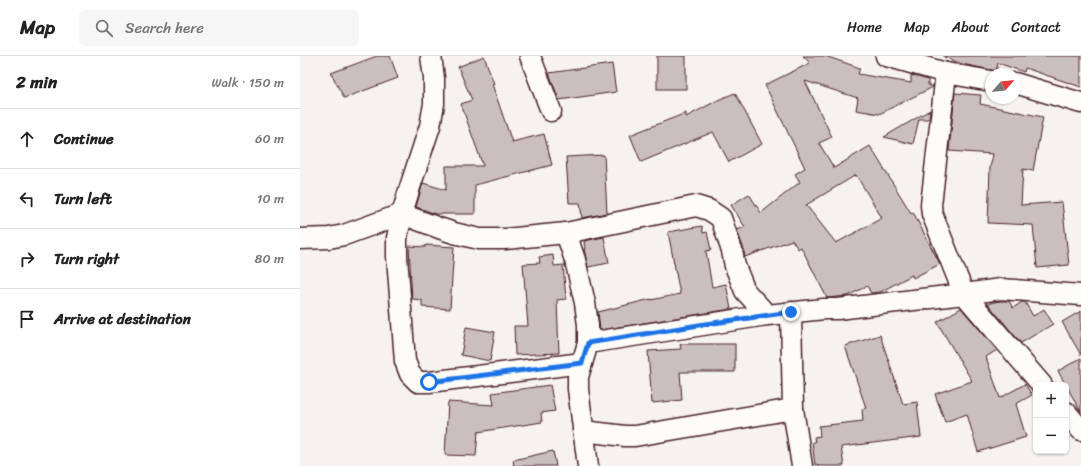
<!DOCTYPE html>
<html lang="en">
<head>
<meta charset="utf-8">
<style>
	:root { --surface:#fff; --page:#f6f6f6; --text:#222; --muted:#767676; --line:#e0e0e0 }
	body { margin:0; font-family:Sriracha,sans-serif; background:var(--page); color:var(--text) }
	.controls { position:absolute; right:12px; bottom:12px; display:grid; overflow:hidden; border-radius:6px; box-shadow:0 1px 3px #0004 }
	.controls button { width:36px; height:36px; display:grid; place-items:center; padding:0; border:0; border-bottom:1px solid var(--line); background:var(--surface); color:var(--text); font:20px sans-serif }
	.compass { position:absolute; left:685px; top:12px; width:36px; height:36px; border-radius:50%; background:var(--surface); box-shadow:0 1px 3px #0004; rotate:62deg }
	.stop { position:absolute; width:12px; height:12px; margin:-9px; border:3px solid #1a73e8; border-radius:50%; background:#fff }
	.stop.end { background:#1a73e8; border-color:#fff; box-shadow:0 1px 4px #0008 }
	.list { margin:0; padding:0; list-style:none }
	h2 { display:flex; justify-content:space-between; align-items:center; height:52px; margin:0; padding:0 16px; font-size:17px }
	h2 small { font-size:13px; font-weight:400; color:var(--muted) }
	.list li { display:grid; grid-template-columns:26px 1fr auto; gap:12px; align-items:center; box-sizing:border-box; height:60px; padding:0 16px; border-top:1px solid var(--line) }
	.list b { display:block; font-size:15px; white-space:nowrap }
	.list em { font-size:13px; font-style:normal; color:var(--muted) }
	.icon { flex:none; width:22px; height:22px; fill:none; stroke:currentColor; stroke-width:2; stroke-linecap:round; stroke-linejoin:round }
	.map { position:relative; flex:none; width:781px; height:410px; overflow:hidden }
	header { display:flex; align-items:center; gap:24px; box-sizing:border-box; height:56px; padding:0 20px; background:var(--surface); border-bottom:1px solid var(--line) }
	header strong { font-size:19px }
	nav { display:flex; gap:22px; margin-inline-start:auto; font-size:14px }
	.search { width:280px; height:36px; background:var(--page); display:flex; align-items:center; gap:10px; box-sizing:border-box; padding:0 14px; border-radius:6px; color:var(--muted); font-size:15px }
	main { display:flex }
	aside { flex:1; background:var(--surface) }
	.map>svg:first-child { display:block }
	.building { fill:#cbbfbe; stroke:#4a1f2b; fill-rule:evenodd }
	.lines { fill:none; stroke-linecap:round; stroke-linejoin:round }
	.minor-casing { stroke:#4a1f2b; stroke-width:23 }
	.minor { stroke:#fdfcf7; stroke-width:20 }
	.route { stroke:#1a73e8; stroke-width:5 }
</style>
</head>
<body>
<header>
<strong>Map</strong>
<div class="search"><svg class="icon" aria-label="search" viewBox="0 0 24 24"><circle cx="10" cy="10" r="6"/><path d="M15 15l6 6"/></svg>Search here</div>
<nav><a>Home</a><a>Map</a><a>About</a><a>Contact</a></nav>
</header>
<main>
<aside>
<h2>2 min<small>Walk · 150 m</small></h2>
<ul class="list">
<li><svg class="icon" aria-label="ahead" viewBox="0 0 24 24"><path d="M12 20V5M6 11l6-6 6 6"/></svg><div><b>Continue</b></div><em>60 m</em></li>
<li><svg class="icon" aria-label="left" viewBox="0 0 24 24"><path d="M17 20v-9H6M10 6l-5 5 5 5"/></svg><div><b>Turn left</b></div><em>10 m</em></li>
<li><svg class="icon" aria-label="right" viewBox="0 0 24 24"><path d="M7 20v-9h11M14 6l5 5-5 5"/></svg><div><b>Turn right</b></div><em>80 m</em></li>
<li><svg class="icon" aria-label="arrive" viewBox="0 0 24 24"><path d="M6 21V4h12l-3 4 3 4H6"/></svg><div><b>Arrive at destination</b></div></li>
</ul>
</aside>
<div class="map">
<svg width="781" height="410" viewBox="0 0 781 410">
	<rect width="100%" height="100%" fill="#f6f3ef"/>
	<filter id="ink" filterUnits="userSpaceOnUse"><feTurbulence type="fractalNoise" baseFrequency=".025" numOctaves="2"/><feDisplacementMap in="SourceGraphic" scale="8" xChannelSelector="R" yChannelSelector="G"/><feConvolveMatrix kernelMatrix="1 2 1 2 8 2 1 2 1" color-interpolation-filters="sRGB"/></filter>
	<g filter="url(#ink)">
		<!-- building -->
		<g class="building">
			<polygon points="77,0 90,0 98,22 44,42 31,17"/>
			<polygon points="184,0 194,28 192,28 212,86 244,78 252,109 175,129 175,158 136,158 116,151 123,127 146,134 146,110 183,110 161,48 172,44 158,11"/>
			<rect x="357" y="0" width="29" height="33"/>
			<path d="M 503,0 L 525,0 L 560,12 L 558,18 L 611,27 L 611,19 L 628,24 L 628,29 L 633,30 L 633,31 L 579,58 L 556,54 L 558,42 L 505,25 L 532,81 L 519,87 L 534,112 L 570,90 L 611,157 L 613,156 L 640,208 L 613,222 L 612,219 L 580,236 L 571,237 L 567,230 L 548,240 L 527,242 L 501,191 L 498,193 L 492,184 L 445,201 L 443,191 L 437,174 L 445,171 L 431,149 L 449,138 L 461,157 L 500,126 L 495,118 L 505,112 L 465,29 L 510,7 ZM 556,119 L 582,162 L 536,187 L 506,149 Z"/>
			<polygon points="644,0 781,0 781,31 725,12 724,16 698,7 696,15 662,8 644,1"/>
			<polygon points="312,8 316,36 259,44 249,17"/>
			<polygon points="435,37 462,88 429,106 413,76 341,106 330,79 386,57 386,61 420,43"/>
			<polygon points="655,37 681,39 680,48 743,61 733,115 723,113 721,149 762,146 769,209 737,212 733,169 688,167 690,112 693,98 649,95"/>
			<polygon points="630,54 629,63 619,63 613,88 584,81"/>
			<polygon points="304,99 307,157 282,162 280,147 269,147 266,101"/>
			<polygon points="402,170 403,177 407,176 411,194 406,195 412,231 426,228 431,253 300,274 298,256 351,243 351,244 380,238 368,176"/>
			<polygon points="304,181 309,207 288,211 284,193 285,193 284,185"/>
			<polygon points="126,189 154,191 150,253 122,251 122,244 112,243 109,190 125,191"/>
			<polygon points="253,199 254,210 263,209 266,243 257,244 259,297 215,299 214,270 228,270 223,208 240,207 239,201"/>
			<polygon points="701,245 709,245 713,252 722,246 725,246 733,260 744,253 753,268 721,287 688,248 693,246"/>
			<polygon points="661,252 697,294 686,301 700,342 725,328 732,339 716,348 726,381 678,396 667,358 645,366 635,338 672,325 637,266"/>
			<polygon points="781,255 781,299 762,266"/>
			<polygon points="166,271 195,276 190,305 161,299"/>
			<polygon points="580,279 603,348 617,346 621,381 541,391 544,410 518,410 517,408 515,409 512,386 515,386 514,381 520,380 519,370 563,365 562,353 566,352 545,290"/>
			<polygon points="380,288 435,288 435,316 380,316 382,344 352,347 348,295 381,293"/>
			<polygon points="781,302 781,356 758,315"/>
			<polygon points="250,329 255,355 241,357 242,366 178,376 176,400 145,399 148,346 194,349 192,337"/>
			<polygon points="253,395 256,410 214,410 213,404"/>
		</g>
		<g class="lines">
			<defs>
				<g id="minor">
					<polyline points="131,0 134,22 134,48 130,70 110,131 102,158 97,182 97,201 105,305 110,318 118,326 129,326 282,307"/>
					<polyline points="230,0 251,55"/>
					<polyline points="586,0 646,17 691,25"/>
					<polyline points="646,17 631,149 632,158 664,238 742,329"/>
					<polyline points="715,27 781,47"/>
					<polyline points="266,177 275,204 285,247 288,269 288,287 278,321 278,333 288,410"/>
					<polyline points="0,183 29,182 44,179 102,158 139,172 154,177 179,183 205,183 266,177 396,150 409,154 421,162 432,195 435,210 445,235 467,259"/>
					<polyline points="288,287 467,259 524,253 538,253 664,238 701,233 781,239"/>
					<polyline points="493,353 502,410"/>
					<polyline points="766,356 781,374"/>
					<polyline points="283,375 325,380 335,380 493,353 491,256"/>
				</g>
			</defs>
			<!-- minor casing -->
			<use href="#minor" class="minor-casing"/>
			<!-- minor -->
			<use href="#minor" class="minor"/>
		</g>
	</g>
	<g class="lines" filter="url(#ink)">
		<!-- route -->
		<polyline class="route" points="129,326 282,307 288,287 399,269 491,256"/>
	</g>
</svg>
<div class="controls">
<button>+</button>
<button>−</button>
</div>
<svg class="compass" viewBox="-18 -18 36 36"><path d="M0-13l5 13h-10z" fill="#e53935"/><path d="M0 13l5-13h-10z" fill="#767676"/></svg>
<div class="stop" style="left:129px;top:326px"></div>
<div class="stop end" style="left:491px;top:256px"></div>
</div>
</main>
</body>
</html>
